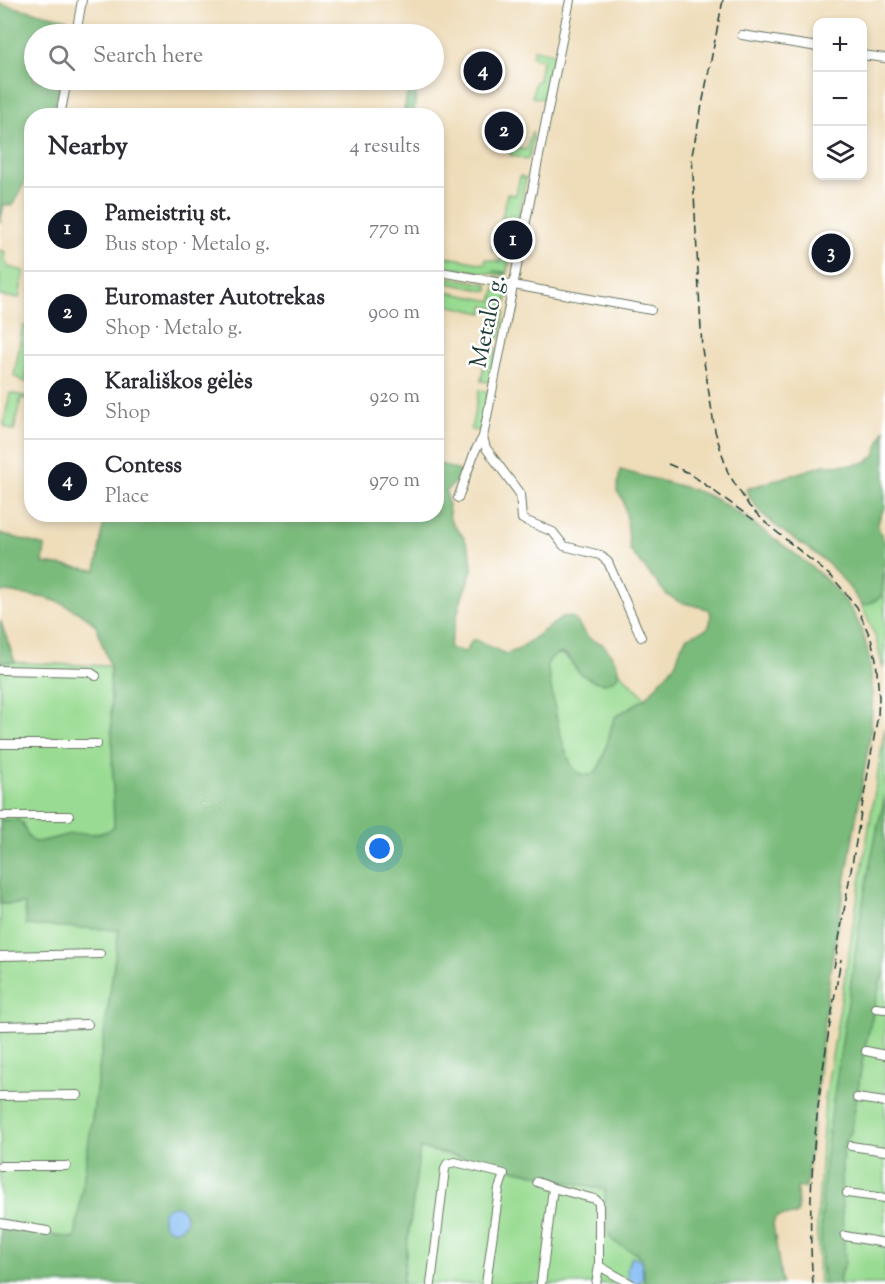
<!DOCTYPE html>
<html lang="en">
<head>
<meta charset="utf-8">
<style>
	:root { --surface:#fff; --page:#f7f7f7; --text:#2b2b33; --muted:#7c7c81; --line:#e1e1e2; --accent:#111827 }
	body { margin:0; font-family:"Sorts Mill Goudy",serif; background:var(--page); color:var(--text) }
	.controls { position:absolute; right:18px; top:18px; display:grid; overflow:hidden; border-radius:12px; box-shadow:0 3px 9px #0003 }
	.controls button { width:54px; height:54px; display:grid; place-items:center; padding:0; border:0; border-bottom:2px solid var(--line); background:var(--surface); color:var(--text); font:30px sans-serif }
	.you { position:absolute; left:380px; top:849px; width:21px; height:21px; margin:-15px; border:4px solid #fff; border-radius:50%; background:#1a73e8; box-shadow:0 0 0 9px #1a73e833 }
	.badge { display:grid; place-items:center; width:39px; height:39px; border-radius:50%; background:var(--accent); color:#fff; font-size:20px; font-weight:700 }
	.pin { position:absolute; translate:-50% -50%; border:3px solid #fff; box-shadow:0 2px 6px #0006 }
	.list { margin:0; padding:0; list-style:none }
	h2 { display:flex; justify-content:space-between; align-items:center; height:78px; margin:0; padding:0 24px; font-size:26px }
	h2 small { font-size:20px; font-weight:400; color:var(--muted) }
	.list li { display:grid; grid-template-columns:39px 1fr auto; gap:18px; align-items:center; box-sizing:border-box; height:84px; padding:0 24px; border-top:2px solid var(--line) }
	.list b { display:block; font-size:22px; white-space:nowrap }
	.list p { margin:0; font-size:20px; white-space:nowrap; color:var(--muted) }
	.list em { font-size:20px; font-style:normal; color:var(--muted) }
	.icon { flex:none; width:33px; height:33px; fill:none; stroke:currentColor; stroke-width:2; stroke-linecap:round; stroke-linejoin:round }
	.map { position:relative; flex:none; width:885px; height:1284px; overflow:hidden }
	.search { position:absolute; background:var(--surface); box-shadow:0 3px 9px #0003; left:24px; top:24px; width:420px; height:66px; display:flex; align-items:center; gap:15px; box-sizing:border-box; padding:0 21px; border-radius:33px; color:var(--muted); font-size:22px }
	.panel { position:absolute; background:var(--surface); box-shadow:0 3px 9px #0003; left:24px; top:108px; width:420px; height:414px; border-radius:24px }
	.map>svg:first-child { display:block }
	.green { fill:#99db92; stroke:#5c8c63; stroke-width:1.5 }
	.forest { fill:#7abb7c; stroke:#4c7c58; stroke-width:1.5 }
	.water { fill:#84bcf5; stroke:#527c94; stroke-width:1.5 }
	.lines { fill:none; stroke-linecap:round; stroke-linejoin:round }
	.minor-casing { stroke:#687563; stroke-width:10 }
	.minor { stroke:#fff; stroke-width:8 }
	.rail { stroke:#1f3d34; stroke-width:1.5; stroke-dasharray:9 4.5; stroke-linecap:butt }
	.labels { text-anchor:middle; stroke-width:5; stroke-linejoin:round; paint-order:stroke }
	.street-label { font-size:24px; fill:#1f3d34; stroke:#fff }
</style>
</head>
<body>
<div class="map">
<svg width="885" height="1284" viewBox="0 0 885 1284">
	<rect width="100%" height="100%" fill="#fff"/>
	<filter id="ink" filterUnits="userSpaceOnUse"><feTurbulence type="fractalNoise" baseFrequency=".0167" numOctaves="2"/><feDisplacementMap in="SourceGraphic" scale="12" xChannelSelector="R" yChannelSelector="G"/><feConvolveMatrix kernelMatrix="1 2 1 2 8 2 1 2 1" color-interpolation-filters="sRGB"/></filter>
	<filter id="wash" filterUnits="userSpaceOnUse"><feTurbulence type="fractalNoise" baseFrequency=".008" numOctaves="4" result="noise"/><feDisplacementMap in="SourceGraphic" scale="24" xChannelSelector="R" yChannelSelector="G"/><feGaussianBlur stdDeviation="1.35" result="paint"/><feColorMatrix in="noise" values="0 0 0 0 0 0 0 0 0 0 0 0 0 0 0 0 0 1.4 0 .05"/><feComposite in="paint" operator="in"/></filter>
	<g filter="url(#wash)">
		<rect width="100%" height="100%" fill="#efddba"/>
		<!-- green -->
		<g class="green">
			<polygon points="534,49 553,53 554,55 545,98 544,99 532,97 535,82 539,80 542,60 532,57"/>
			<polygon points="532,131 533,139 529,158 526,160 510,155 511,147 526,150"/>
			<polygon points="520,176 526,178 507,272 493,271 507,274 506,276 437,266 437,255 484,264 486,259 500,262 502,252 492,250 492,245 496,246 507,194 516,195"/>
			<polygon points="0,250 5,252 4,257 8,267 24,271 19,298 0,296"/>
			<polygon points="436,275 487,284 488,286 488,291 437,281"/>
			<polygon points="496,286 507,288 508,291 500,338 496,340 489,339 495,308 484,306 483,313 437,303 436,290 492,301"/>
			<polygon points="23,326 31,328 31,364 28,364 26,378 31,380 31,383 24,382 14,376"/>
			<polygon points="487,346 497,348 490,382 481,381"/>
			<polygon points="479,390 488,392 480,431 471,430"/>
			<polygon points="10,393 30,397 31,393 31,400 21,398 14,431 5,427 4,423"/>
			<polygon points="885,571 885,658 883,668 875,635 861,604 867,605 884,577"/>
			<path d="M 561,654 C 570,658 571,664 578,671 C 589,682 613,690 618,671 L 646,698 L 615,717 C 609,730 605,761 597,770 C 589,779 576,775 571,764 C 557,736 553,696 547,665 C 550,657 552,655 561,654 Z"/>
			<path d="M 0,662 L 110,666 L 114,827 C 101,838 82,831 67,835 C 55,838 46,841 33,843 L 28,838 L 23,823 L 0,820 Z"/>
			<polygon points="885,728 885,798 878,825 862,909 832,1110 821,1264 824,1284 819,1284 817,1228 825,1100"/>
			<polygon points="0,904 25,904 27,925 119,929 75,1239 0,1226"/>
			<polygon points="885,973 885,1284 839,1284 840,1275 843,1270 841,1190 843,1147 851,1132 864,1051 881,979"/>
			<polygon points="420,1148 606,1190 606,1224 614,1241 642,1257 645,1284 402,1284"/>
		</g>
		<!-- forest -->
		<g class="forest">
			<polygon points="0,4 67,19 70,24 68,34 34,34 34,80 60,80 54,115 32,116 31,171 12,206 4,204 0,223"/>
			<polygon points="387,80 397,80 418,85 413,115 403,115 408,91 403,86 386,82"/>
			<path d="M 885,428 L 885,508 C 881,513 878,519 878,526 C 879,533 884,537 885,544 C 885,561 883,581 881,597 L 867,605 L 861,604 C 851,590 841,575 828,564 C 801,539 761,526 746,489 L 824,465 L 853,465 L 867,462 L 875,455 Z"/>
			<path d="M 437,463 L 465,473 L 446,491 L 450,520 L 464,538 L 471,554 L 472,570 L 461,600 L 449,648 L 466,652 L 472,640 L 476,640 L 506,654 L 517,650 L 563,617 C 578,613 579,631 589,638 C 593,641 598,642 602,644 C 609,650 622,668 617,677 C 614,680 609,682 605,683 C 595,683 583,677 576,669 C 573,666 572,660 569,657 C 560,650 550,656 547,665 C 553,696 557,736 571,764 C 576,775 589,779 597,770 C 605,761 609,730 615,717 L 646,698 L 676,663 L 681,647 L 687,637 L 707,629 L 710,624 L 711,614 L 708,609 L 680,602 L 667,595 L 630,550 L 627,519 L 623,499 L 617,491 L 620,470 C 646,478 674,483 699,492 C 721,500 739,514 758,527 C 797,555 849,588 864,637 C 874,670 873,703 870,737 L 830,971 L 806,1187 L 797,1188 L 798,1212 L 796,1215 L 779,1216 L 775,1218 L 773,1224 L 782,1284 L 645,1284 L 642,1257 C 635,1252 618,1245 613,1241 C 602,1229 606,1205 605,1190 L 420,1148 L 402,1284 L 0,1284 L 0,1226 L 75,1239 L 119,930 L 26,925 L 25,904 L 0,904 L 0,820 L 19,820 C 26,826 25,836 34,842 C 46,841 55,838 67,835 C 82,831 102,838 114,827 L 110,666 L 96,626 L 87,617 L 62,603 L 46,598 L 0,591 L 0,533 L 45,546 L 43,563 L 96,570 L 105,515 L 436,514 Z"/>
			<polygon points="0,620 15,662 0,662"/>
			<path d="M 885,798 L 885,973 L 881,979 L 864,1051 L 851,1132 L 843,1147 L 841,1190 L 845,1263 L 840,1275 L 839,1284 L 824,1284 C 814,1199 833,1106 845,1022 C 857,947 865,871 885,798 Z"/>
		</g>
		<!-- water -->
		<g class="water">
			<circle cx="174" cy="1218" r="12"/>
			<path d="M 632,1257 L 639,1258 L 642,1263 L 643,1279 L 637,1284 L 633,1284 C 625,1276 626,1266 632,1257 Z"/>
		</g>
	</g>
	<g filter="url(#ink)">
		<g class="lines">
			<defs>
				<g id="minor">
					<polyline points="76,34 82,0"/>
					<polyline points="742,35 818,47"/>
					<polyline points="862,55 885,58"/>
					<polyline points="60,116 67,80"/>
					<polyline points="436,271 651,310"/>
					<polyline points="483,437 486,448 520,494 522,519 553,532 564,546 600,555 608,562 641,637"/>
					<polyline points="458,498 475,451 483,437 570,0"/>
					<polyline points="0,670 90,672 96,676"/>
					<polyline points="0,744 97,744"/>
					<polyline points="0,816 69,816"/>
					<polyline points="0,956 100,954"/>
					<polyline points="876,1008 885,1009"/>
					<polyline points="0,1026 88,1024"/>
					<polyline points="866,1051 885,1055"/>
					<polyline points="0,1096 78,1095"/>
					<polyline points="857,1098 885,1102"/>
					<polyline points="851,1146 885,1151"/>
					<polyline points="0,1166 66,1166"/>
					<polyline points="537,1182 553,1188 541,1284"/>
					<polyline points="553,1188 595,1199 599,1203 599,1266 596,1284"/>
					<polyline points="847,1193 885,1198"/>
					<polyline points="0,1223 47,1231"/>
					<polyline points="845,1236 885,1243"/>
					<polyline points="599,1266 631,1284"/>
					<polyline points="431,1284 445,1169 447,1164 455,1162 504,1174 499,1189 486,1284"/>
				</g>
			</defs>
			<!-- minor casing -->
			<use href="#minor" class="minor-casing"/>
			<!-- minor -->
			<use href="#minor" class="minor"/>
			<!-- rail -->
			<g class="rail">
				<polyline points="723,0 692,155 702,349 715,431 728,473 749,506 767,524 833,578 857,607 871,639 876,659 879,697 878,715 834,968"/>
				<polyline points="668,464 689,473 754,520"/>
				<path d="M 813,1284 C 804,1172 822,1069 841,959"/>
			</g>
		</g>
	</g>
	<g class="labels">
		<!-- street labels -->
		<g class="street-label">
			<text transform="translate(487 321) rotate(-78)" y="8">Metalo g.</text>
		</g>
	</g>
</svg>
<div class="controls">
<button>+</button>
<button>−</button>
<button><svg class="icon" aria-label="layers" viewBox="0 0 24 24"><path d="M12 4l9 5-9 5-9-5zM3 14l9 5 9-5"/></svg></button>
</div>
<div class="you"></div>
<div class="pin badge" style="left:513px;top:240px">1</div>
<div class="pin badge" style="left:504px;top:131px">2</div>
<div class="pin badge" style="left:831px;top:253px">3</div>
<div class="pin badge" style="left:483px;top:71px">4</div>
<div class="search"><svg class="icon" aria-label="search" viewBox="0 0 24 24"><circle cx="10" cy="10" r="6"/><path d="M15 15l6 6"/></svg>Search here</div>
<section class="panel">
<h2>Nearby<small>4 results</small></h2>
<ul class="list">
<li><span class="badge">1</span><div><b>Pameistrių st.</b><p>Bus stop · Metalo g.</p></div><em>770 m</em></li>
<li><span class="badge">2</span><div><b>Euromaster Autotrekas</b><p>Shop · Metalo g.</p></div><em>900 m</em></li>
<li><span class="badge">3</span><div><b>Karališkos gėlės</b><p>Shop</p></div><em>920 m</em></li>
<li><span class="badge">4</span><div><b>Contess</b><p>Place</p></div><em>970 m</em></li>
</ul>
</section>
</div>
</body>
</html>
